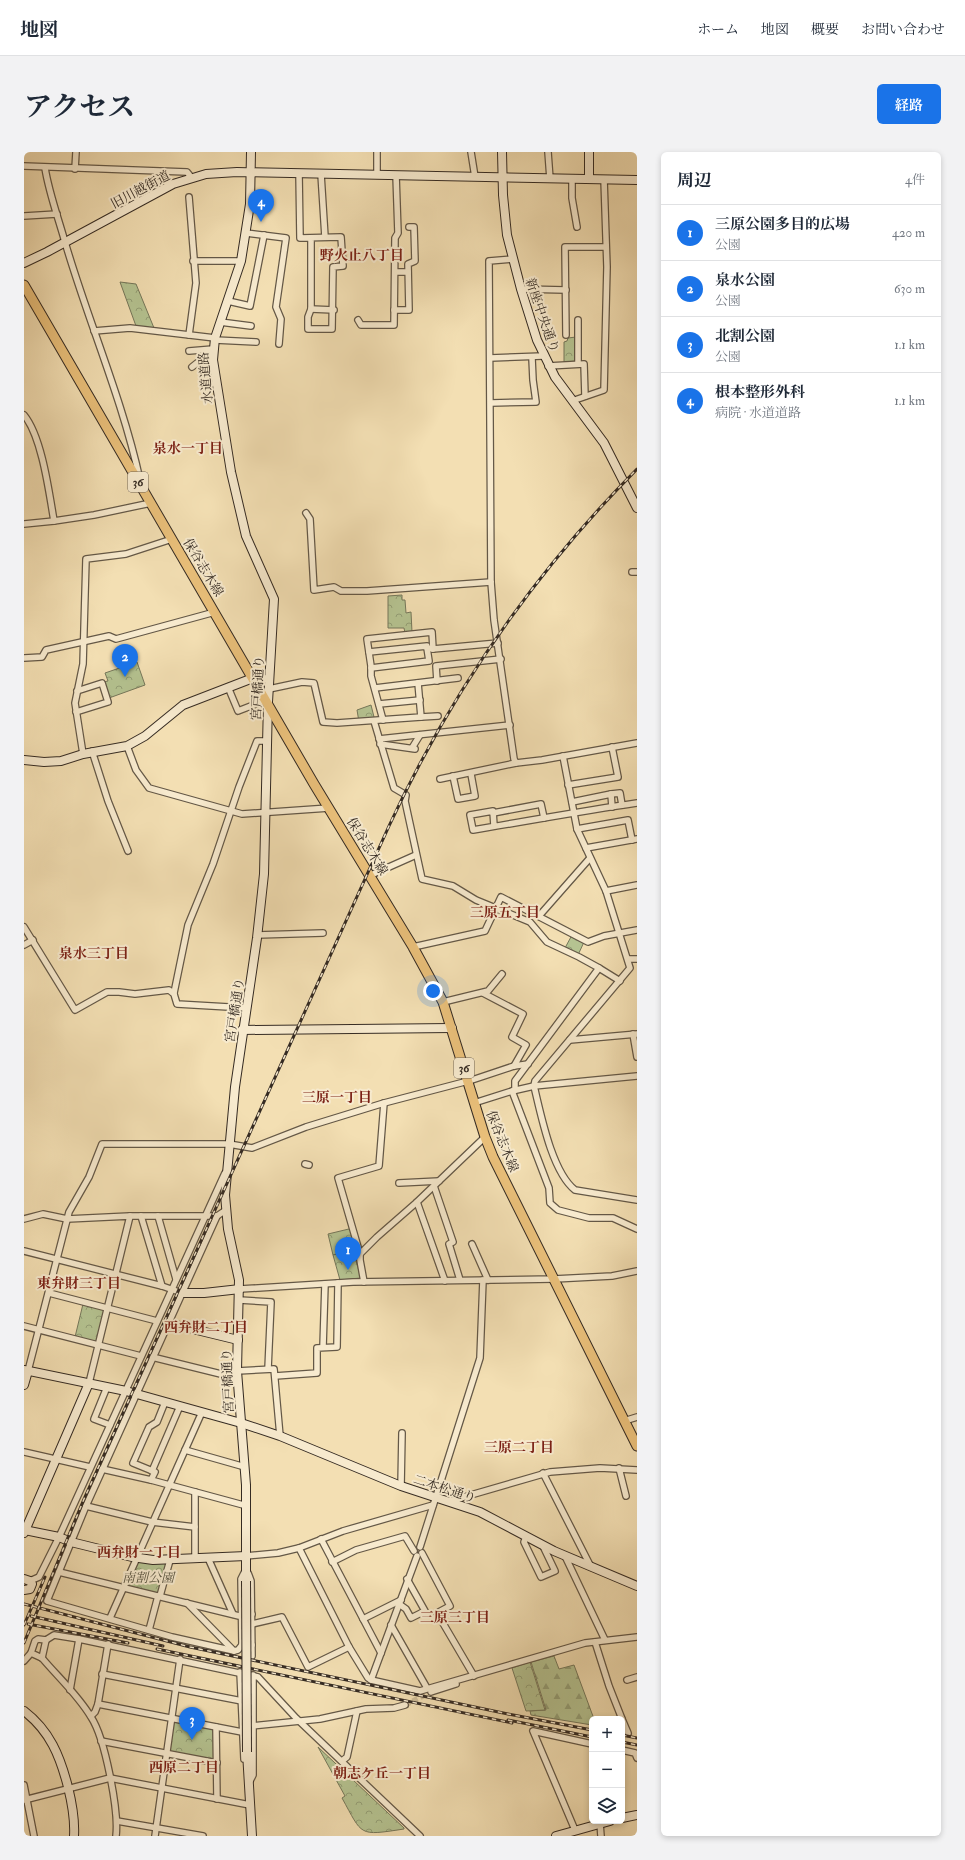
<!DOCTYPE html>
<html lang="ja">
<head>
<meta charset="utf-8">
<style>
	:root { --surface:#fff; --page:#f2f2f3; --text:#1f2937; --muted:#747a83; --line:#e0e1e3; --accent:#1a73e8 }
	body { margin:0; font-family:"IM FELL Double Pica","Noto Serif JP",serif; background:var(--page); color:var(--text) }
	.controls { position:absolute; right:12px; bottom:12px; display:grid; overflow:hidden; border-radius:6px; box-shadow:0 2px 6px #0003 }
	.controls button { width:36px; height:36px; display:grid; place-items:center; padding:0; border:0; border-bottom:1px solid var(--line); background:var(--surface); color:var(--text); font:20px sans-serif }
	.you { position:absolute; left:409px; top:839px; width:14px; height:14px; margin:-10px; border:3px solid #fff; border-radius:50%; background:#1a73e8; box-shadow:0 0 0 6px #1a73e833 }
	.badge { display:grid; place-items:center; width:26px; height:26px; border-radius:50%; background:var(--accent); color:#fff; font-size:13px; font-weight:700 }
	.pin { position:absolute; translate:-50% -33px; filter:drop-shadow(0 1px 2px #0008) }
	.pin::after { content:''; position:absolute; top:21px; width:14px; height:12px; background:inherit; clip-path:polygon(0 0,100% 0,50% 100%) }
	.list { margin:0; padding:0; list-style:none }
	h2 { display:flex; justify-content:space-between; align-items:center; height:52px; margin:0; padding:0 16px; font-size:17px }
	h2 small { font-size:13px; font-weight:400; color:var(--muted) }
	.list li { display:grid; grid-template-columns:26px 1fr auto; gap:12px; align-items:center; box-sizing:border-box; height:56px; padding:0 16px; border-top:1px solid var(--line) }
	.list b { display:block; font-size:15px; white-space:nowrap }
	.list p { margin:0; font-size:13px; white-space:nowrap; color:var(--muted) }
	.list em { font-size:13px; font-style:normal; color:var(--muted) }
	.icon { flex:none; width:22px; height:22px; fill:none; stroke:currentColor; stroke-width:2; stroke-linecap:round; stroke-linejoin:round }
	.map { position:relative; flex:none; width:613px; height:1684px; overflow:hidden; border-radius:6px }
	header { display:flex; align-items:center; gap:24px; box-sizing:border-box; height:56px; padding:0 20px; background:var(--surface); border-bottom:1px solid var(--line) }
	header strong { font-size:19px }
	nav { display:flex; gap:22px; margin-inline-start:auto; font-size:14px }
	.intro { display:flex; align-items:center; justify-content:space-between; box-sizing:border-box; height:96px; padding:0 24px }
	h1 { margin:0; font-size:28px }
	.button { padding:10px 18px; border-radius:6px; background:var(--accent); color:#fff; font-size:14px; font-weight:700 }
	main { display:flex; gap:24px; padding:0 24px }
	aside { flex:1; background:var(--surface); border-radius:6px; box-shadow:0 2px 6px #0003 }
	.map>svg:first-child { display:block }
	.forest { fill:url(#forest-firs); stroke:#75775a }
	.park { fill:url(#park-crowns); stroke:#75775a }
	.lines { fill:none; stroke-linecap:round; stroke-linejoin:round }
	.street-tunnel { stroke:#cdbb96; stroke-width:5.5; stroke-dasharray:5.5 3; stroke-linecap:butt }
	.street-casing { stroke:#645847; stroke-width:8 }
	.secondary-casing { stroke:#352b23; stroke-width:10 }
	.primary-casing { stroke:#352b23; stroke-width:11 }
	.street { stroke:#f7eace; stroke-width:5.5 }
	.secondary { stroke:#f7eace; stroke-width:8 }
	.primary { stroke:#eac07a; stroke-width:9 }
	.rail-casing { stroke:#352b23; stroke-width:3 }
	.rail { stroke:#f7eace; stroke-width:1.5; stroke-dasharray:4.5; stroke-linecap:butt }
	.secondary-bridge-casing { stroke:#352b23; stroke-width:10; stroke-linecap:butt }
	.secondary-bridge { stroke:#f7eace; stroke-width:8 }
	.labels { text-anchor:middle; stroke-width:4; stroke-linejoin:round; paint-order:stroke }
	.shield { fill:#f7eace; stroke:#6f6456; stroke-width:1 }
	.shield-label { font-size:12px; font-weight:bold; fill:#352b23 }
	.street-label { font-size:13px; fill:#352b23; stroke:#f7eace }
	.park-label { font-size:13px; font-style:italic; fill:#55513e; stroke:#f7eace }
	.neighbourhood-label { font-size:14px; font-weight:bold; fill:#7a1f14; stroke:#f7eace }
</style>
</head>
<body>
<header>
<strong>地図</strong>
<nav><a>ホーム</a><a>地図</a><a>概要</a><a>お問い合わせ</a></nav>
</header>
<div class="intro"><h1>アクセス</h1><a class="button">経路</a></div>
<main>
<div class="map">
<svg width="613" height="1684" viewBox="0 0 613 1684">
	<defs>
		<pattern id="forest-firs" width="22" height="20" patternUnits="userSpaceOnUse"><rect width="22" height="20" fill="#b5c391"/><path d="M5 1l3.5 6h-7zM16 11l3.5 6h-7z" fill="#949f76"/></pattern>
		<pattern id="park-crowns" width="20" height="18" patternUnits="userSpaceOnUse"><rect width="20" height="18" fill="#b5c391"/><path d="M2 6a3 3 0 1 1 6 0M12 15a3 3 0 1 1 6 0" fill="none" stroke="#949f76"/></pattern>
	</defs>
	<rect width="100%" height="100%" fill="#f3dfb3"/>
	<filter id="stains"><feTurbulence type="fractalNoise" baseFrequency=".005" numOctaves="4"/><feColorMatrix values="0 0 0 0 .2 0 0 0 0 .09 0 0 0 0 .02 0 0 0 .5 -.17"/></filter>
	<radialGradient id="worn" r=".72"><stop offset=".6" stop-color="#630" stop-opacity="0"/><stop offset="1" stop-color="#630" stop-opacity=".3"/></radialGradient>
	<!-- forest -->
	<polygon class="forest" points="530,1504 535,1517 550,1513 570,1567 568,1567 568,1573 507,1563 506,1559 522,1558 507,1510"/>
	<!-- park -->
	<g class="park">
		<polygon points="96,130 112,132 130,176 112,174"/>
		<polygon points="552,185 552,209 540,210 540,190 543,189 544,186"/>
		<polygon points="378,443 378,448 381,448 382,461 387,460 388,480 381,481 380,476 364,476 364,444"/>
		<polygon points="113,510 121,533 85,546 79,530 84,529 81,521"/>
		<polygon points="347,553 351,569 335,570 333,558"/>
		<polygon points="548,783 560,790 554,803 541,796"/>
		<polygon points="329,1076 335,1096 309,1103 304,1082"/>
		<polygon points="331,1098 333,1103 332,1109 337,1126 316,1128 309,1103"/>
		<polygon points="59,1152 82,1157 75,1190 51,1185"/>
		<polygon points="115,1409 142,1411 143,1413 136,1440 133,1441 105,1434 104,1432"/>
		<polygon points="506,1510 521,1558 502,1559 488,1516"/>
		<polygon points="152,1570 188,1576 190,1579 190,1607 187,1608 147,1600 146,1597 149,1571"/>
		<path d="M 294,1595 L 380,1676 L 380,1677 C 334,1684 339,1684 318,1646 L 321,1644 Z"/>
	</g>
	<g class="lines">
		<!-- street-tunnel -->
		<polyline class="street-tunnel" points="381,1553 407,1540"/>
		<defs>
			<g id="street">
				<polyline points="353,0 353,23"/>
				<polyline points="447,0 451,25"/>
				<polyline points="524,0 526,27"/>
				<polyline points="0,14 163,20 167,25"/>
				<path d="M 21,16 C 25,41 34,65 41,90 C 64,169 98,246 116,328"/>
				<polyline points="51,17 52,0"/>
				<polyline points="275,21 276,86 317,85 319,114 309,115 308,177 284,177 284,165 287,157 287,86"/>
				<polyline points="297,22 301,85"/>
				<polyline points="548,27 548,46 553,75"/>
				<polyline points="165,45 172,131 165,183"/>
				<polyline points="0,64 33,62"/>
				<polyline points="222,81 262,86 252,155 257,167 255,192"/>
				<polyline points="489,107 465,109 467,430 470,468 490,607 492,611 518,608 613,591"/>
				<polyline points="169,109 217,109"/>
				<polyline points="371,120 384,120"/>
				<polyline points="497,137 542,138"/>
				<polyline points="204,149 226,154 240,83"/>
				<polyline points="287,157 310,158"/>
				<polyline points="370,158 385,158 384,112 391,109 390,75 385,75"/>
				<polyline points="334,168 337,173 370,173 371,86 374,81 372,23"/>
				<polyline points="196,170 227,174"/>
				<polyline points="70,179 106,176 191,186"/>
				<polyline points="542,183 541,95 581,95"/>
				<polyline points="191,188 232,190"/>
				<polyline points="165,199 189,197"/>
				<polyline points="466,206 519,204"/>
				<polyline points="554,212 554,168"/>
				<polyline points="524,214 560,212 561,244"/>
				<polyline points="168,215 173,211 189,208"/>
				<polyline points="548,249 580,238 583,115 580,27"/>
				<polyline points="467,251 512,250 509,228 508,206"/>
				<path d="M 0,263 C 18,285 25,340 30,369 L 70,363 L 127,351"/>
				<polyline points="282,361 286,367 290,438 310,435 317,439 343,439 467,430"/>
				<polyline points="0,372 30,369"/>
				<polyline points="608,420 613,420"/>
				<polyline points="345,500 403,494 403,496 409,497 474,491"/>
				<polyline points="0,506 18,505 22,498 85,484 92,487 191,460"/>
				<polyline points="347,516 405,509 403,496"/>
				<polyline points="229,526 240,528 245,524"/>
				<polyline points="413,529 412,514 477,507"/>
				<polyline points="204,535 214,559 237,550 243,550"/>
				<polyline points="351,536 434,526"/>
				<polyline points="245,537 278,530 290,531 299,570 313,571 397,565 394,531"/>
				<polyline points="355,552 396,548"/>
				<polyline points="52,560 84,550 78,531 53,539"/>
				<polyline points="397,565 414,564"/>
				<polyline points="359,568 347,524 347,514 343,487 408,480 409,497"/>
				<polyline points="350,569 370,636 382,643 381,649 398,727 429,734 452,748 506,770 523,790 555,805 575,816 491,929 491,938"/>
				<polyline points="355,587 486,573"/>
				<polyline points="356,592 391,597"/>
				<polyline points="103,594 112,618 125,636 218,662 305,656"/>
				<polyline points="388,596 396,583"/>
				<polyline points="68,599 84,649 104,699"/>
				<polyline points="59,602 51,551 59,512 62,407 102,402 148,387"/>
				<path d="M 539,604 L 553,677 L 582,739 L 606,816 L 511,929 L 510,934 C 517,963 528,1020 551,1038 L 613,1048"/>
				<polyline points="429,624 434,647 451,644 447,622"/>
				<polyline points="416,627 492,611"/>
				<polyline points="544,633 594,625 588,595"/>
				<polyline points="587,642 596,641 598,653"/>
				<polyline points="548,650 587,642 588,655"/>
				<polyline points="469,661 517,652 520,666"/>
				<path d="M 470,674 L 469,659 L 446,663 L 449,678 C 504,669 558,659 613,651"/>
				<polyline points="553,677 604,668 608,688"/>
				<polyline points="562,696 613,687"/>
				<polyline points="347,723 392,703"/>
				<polyline points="582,739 613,733"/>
				<polyline points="515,764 566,706"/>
				<polyline points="0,775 51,858 83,840 95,840 111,842 145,838 150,842 153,852 222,856"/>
				<polyline points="233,783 299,781"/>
				<polyline points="0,793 9,788"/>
				<polyline points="389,795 461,779 477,745 564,790 580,784 613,778"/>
				<polyline points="604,807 613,807"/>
				<polyline points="575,816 596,829"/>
				<polyline points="150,841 164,773 189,712 215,635 233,589 243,589"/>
				<polyline points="459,841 499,862 488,885 502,893 490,914"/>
				<polyline points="419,850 464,839 478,822"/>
				<polyline points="609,882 613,905"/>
				<polyline points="546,888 613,882"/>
				<polyline points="488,939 525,1036 526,1051 534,1058 565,1066 589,1066 613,1077"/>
				<polyline points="450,951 488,939 510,934 613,924"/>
				<polyline points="281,1012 285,1013"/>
				<polyline points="375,1031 415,1029"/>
				<polyline points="410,1034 429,1090 425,1092 436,1128"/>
				<polyline points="393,1050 421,1129"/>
				<polyline points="202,1058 193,1064 62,1354 23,1449 148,1485 210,1499 214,1498 218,1493 228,1493"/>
				<polyline points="106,1064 134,1064 152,1127"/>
				<polyline points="117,1064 138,1134"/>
				<polyline points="134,1064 193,1064"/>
				<polyline points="0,1067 19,1062 43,1067 106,1064 65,1231"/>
				<polyline points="448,1092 464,1128"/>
				<polyline points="0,1099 138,1134 158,1141"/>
				<polyline points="336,1102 353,1085 393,1050 461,985"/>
				<polyline points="340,1130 336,1108 336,1102 314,1026 355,1014 360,951"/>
				<polyline points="216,1137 329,1130 530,1127 588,1124 613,1119"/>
				<polyline points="25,1141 133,1169"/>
				<polyline points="215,1148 247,1150 244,1217"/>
				<polyline points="0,1174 117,1204"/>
				<polyline points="299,1195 301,1132"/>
				<polyline points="128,1205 213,1226"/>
				<polyline points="4,1219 45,1060 65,1025 78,992 205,992 228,996 282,975 360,951 448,928 490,914 504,912"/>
				<polyline points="213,1219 250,1217 256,1284"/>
				<polyline points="251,1224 293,1221 293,1196 313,1195 314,1131"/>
				<polyline points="83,1235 70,1267 86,1273"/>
				<polyline points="600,1269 613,1265"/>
				<polyline points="161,1298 221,1315"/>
				<polyline points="0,1300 66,1315"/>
				<polyline points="595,1316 602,1344"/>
				<polyline points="78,1317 127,1328 223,1354"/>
				<polyline points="128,1319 156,1254"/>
				<polyline points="519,1321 567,1415"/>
				<polyline points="127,1328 131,1320 109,1311 125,1275 133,1270 141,1250"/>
				<polyline points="377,1334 378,1281"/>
				<polyline points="426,1349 526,1320 576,1316 613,1318"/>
				<polyline points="62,1354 128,1370 171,1375"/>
				<polyline points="502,1385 500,1390 517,1425 531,1419 519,1394"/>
				<polyline points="297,1387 357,1501"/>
				<polyline points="396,1395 456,1206 459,1128"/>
				<polyline points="275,1396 325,1495 344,1526 347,1528 396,1539 561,1491 613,1485"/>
				<polyline points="398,1401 426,1454 413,1461 450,1524"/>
				<polyline points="222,1404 254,1401 275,1396 319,1379 409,1353"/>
				<polyline points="541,1404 581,1488"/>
				<polyline points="184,1406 209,1462"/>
				<polyline points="171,1407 171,1340"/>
				<polyline points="308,1410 332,1398 381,1384 390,1399"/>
				<polyline points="35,1420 215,1464 228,1462"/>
				<polyline points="224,1421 227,1429 228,1504"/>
				<polyline points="6,1429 15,1425 35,1385 201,1021"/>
				<polyline points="136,1444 146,1408"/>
				<polyline points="163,1451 210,1499"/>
				<polyline points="375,1452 382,1457 387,1466 401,1459 383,1427"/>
				<polyline points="86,1466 178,1260"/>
				<polyline points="339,1467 377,1448"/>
				<polyline points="228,1472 258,1465 284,1515 325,1495"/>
				<polyline points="367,1473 403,1536"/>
				<polyline points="125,1478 134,1444"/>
				<polyline points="571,1490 585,1534 598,1567"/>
				<polyline points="218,1493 217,1427 221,1419"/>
				<polyline points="18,1506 22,1488"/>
				<polyline points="0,1509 7,1501"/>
				<polyline points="216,1520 220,1607"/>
				<polyline points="78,1522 218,1549"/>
				<polyline points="347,1528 393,1404"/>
				<polyline points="603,1528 613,1525"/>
				<polyline points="46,1538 55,1487"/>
				<polyline points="407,1540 432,1532"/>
				<polyline points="74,1552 218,1580"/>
				<polyline points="67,1564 71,1560 74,1552 84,1492"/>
				<polyline points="598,1567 604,1581"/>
				<polyline points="228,1574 296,1567 342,1557 370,1556 381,1553"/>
				<polyline points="192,1575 193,1647"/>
				<polyline points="77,1589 193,1611"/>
				<polyline points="598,1598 611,1601 613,1606"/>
				<polyline points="318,1609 323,1605 333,1559"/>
				<polyline points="226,1629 229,1623 229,1523"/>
				<polyline points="0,1633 10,1684"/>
				<polyline points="0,1648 86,1626 226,1653"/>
				<polyline points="93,1669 179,1684"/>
				<polyline points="576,1671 577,1684"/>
				<polyline points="551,1678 509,1579 568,1592"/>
				<path d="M 92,1684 C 95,1659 81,1586 67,1565 C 54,1543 34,1525 18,1506 L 7,1501 L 11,1489 L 14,1487 L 22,1488 L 30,1483 L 55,1487 L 234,1525 L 272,1566 L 396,1684"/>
				<polyline points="131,1684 156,1507"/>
			</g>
			<g id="secondary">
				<polyline points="478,0 479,43 483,83 497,137 513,188 531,225 580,291 613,356"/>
				<polyline points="565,0 565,27"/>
				<polyline points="0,111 23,100 149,32 182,22 213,20 613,28"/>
				<polyline points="0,608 20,610 37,609 59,602 103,594 121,584 159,553 229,526"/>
				<polyline points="218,878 428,876"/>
				<polyline points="158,1141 180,1141 216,1137"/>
				<polyline points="144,1171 214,1188"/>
				<polyline points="0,1218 102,1239 217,1271 256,1284 377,1334 456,1360 530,1399 613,1434"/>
				<polyline points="0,1233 4,1219"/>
				<polyline points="0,1378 35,1385 47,1390 108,1405 129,1408 222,1404"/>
				<polyline points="0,1381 65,1231"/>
				<polyline points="0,1427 6,1429 8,1432 6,1437 0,1438"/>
				<polyline points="222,1429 222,1333 213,1219 215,1128 204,1077 201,1043 211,935 233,786 240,722 244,550 250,447 222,384 207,320 189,208 191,186 217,109 226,52 227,0"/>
				<path d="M 0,1559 C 26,1579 36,1604 44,1635 C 48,1651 51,1667 50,1684"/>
				<polyline points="223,1600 228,1684"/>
				<polyline points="598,1666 613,1663"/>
				<polyline points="532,1684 586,1669"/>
			</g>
			<polyline id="primary" points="0,133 290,632 389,795 419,850 461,985 469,1005 613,1294"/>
		</defs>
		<!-- street casing -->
		<use href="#street" class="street-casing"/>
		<!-- secondary casing -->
		<use href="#secondary" class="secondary-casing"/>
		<!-- primary casing -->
		<use href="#primary" class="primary-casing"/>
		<!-- street -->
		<use href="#street" class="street"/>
		<!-- secondary -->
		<use href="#secondary" class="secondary"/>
		<!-- primary -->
		<use href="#primary" class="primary"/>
		<defs>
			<g id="rail">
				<polyline points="0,1452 166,1495 484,1562 568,1578"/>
				<polyline points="7,1464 139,1494"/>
				<polyline points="4,1472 104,1491"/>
				<polyline points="0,1473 21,1425"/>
				<path d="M 0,1491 L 60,1347 L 365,674 C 427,540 510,421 613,317"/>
				<polyline points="133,1497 488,1571"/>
				<polyline points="484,1568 568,1585"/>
				<polyline points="598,1583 613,1586"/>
				<polyline points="598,1590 613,1593"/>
			</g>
		</defs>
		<!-- rail casing -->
		<use href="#rail" class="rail-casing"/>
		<!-- rail -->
		<use href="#rail" class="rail"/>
		<defs>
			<polyline id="secondary-bridge" points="222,1429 223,1600"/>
		</defs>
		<!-- secondary-bridge casing -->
		<use href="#secondary-bridge" class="secondary-bridge-casing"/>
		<!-- secondary-bridge -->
		<use href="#secondary-bridge" class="secondary-bridge"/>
	</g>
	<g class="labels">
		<!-- shield labels -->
		<g class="shield">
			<rect x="104" y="320" width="20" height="20" rx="3"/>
			<rect x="430" y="906" width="20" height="20" rx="3"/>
		</g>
		<g class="shield-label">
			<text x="114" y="334">36</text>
			<text x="440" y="920">36</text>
		</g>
		<!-- street labels -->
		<g class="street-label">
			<text transform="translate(116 37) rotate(-28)" y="5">旧川越街道</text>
			<text transform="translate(519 163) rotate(71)" y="5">新座中央通り</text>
			<text transform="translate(181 226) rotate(-95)" y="5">水道道路</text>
			<text transform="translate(180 415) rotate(59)" y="5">保谷志木線</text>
			<text transform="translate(233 536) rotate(-87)" y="5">宮戸橋通り</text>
			<text transform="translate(344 694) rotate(58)" y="5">保谷志木線</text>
			<text transform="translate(210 858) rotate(-81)" y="5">宮戸橋通り</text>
			<text transform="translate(479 989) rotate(68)" y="5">保谷志木線</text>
			<text transform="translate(203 1229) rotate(-92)" y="5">宮戸橋通り</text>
			<text transform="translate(421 1336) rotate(18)" y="5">二本松通り</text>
		</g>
		<!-- park labels -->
		<g class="park-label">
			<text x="124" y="1430">南割公園</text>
		</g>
		<!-- neighbourhood labels -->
		<g class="neighbourhood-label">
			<text x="338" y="108">野火止八丁目</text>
			<text x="164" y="301">泉水一丁目</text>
			<text x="481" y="765">三原五丁目</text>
			<text x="70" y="806">泉水三丁目</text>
			<text x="313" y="950">三原一丁目</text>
			<text x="55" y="1136">東弁財三丁目</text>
			<text x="182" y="1180">西弁財二丁目</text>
			<text x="495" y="1300">三原二丁目</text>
			<text x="115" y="1405">西弁財一丁目</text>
			<text x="431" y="1470">三原三丁目</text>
			<text x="160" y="1620">西原二丁目</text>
			<text x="358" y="1626">朝志ケ丘一丁目</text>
		</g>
	</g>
	<rect width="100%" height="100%" filter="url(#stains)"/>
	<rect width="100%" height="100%" fill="url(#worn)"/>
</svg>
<div class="controls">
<button>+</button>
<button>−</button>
<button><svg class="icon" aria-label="layers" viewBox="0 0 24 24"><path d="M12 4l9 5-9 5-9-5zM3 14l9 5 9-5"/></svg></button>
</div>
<div class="you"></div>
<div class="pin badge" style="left:324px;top:1118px">1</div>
<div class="pin badge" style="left:101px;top:525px">2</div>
<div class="pin badge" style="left:168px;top:1588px">3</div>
<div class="pin badge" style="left:237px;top:70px">4</div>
</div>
<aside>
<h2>周辺<small>4件</small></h2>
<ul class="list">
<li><span class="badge">1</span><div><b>三原公園多目的広場</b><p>公園</p></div><em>420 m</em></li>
<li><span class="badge">2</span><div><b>泉水公園</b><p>公園</p></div><em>630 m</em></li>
<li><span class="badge">3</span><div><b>北割公園</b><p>公園</p></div><em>1.1 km</em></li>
<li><span class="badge">4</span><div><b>根本整形外科</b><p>病院 · 水道道路</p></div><em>1.1 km</em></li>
</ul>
</aside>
</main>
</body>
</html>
